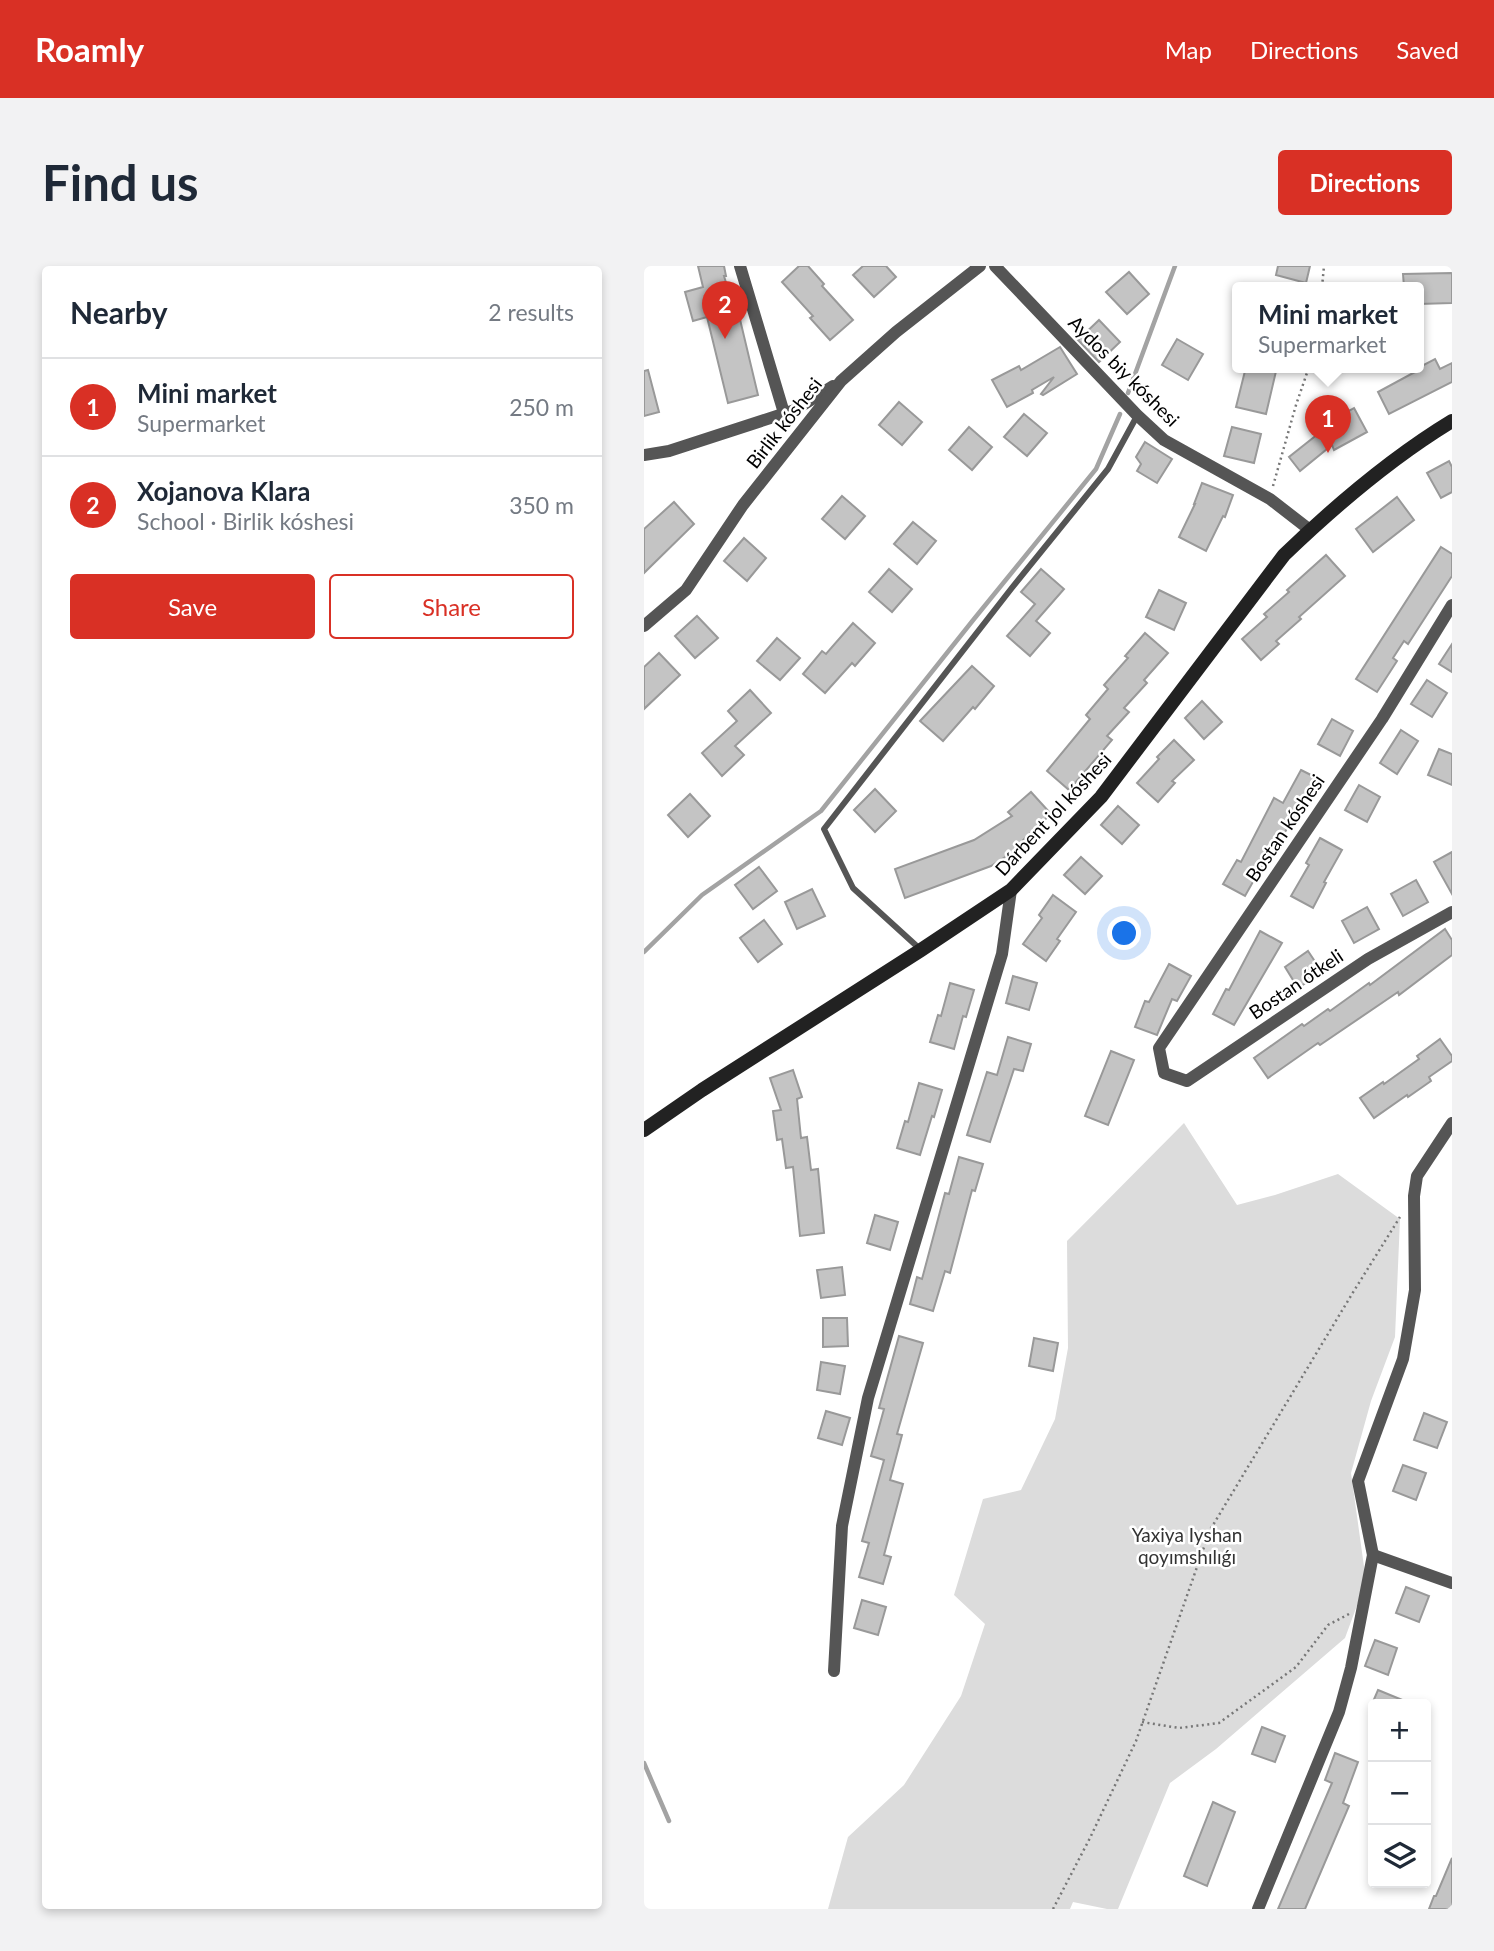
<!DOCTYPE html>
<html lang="en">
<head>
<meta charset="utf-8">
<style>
	:root { --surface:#fff; --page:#f2f2f3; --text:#1f2937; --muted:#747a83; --line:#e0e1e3; --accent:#d93025 }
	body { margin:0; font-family:Lato,sans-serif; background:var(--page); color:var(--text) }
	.controls { position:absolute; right:21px; bottom:21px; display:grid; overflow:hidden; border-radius:7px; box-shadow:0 4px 10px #0003 }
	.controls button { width:63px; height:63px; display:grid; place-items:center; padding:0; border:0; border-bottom:2px solid var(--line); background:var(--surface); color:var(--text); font:35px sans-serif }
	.you { position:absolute; left:481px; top:668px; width:24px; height:24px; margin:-18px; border:5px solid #fff; border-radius:50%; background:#1a73e8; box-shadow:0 0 0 10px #1a73e833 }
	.badge { display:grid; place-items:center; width:46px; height:46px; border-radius:50%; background:var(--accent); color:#fff; font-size:23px; font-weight:700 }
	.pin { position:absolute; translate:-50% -58px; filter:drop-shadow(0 2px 4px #0008) }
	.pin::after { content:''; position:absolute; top:37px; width:24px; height:21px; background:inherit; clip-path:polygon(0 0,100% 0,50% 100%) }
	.popup { position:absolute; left:588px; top:16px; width:192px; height:91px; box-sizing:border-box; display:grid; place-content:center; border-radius:7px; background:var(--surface); filter:drop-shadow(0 2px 5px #0005); font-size:23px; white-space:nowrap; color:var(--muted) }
	.popup b { font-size:26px; color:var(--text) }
	.popup::after { content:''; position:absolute; left:50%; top:100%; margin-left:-14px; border:14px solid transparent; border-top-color:var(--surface) }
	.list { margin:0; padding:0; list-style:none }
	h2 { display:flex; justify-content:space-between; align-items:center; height:91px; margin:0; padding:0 28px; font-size:30px }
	h2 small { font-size:23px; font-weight:400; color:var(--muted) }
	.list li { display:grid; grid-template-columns:46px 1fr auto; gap:21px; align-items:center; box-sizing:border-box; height:98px; padding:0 28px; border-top:2px solid var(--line) }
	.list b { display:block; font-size:26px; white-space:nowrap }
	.list p { margin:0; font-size:23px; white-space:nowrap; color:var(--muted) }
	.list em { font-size:23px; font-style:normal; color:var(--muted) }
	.actions { display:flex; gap:14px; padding:21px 28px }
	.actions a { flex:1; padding:16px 0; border:2px solid var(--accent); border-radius:7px; text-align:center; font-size:24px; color:var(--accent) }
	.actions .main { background:var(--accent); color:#fff }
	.icon { flex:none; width:38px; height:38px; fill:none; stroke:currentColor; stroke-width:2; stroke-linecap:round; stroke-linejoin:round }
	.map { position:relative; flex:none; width:808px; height:1643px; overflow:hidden; border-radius:7px }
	header { display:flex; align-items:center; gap:42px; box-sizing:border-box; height:98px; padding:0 35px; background:var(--accent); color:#fff }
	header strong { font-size:33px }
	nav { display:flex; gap:38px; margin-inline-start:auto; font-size:24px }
	.intro { display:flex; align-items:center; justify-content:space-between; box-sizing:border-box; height:168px; padding:0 42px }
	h1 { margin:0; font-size:49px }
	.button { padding:18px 32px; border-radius:7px; background:var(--accent); color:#fff; font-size:24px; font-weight:700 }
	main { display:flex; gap:42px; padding:0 42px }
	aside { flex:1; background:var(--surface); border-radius:7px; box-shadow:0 4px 10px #0003 }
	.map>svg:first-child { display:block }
	.green { fill:#dcdcdc }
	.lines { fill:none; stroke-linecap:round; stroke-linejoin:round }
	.stream { stroke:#a3a3a3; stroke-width:4.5 }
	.building { fill:#c4c4c4; stroke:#999; stroke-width:2 }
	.path { stroke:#777; stroke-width:2.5; stroke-dasharray:2 3.5; stroke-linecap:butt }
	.lane { stroke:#555; stroke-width:6 }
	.street { stroke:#555; stroke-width:12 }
	.secondary { stroke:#222; stroke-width:14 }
	.labels { text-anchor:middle; stroke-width:5; stroke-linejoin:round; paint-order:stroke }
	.street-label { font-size:19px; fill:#000; stroke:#fff }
	.park-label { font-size:19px; fill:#333; stroke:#fff }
</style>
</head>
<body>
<header>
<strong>Roamly</strong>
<nav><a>Map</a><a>Directions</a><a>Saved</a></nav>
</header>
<div class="intro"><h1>Find us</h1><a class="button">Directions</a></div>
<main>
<aside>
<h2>Nearby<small>2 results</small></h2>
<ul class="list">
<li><span class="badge">1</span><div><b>Mini market</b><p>Supermarket</p></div><em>250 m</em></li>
<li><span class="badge">2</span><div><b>Xojanova Klara</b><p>School · Birlik kóshesi</p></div><em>350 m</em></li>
</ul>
<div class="actions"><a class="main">Save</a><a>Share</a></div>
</aside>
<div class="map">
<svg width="808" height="1643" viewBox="0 0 808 1643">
	<rect width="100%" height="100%" fill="#fff"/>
	<!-- green -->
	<polygon class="green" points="540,857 593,939 631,929 694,908 756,953 751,1071 727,1135 707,1207 722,1315 701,1372 572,1483 526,1517 474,1643 463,1643 429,1636 426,1643 184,1643 204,1571 260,1519 317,1430 341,1358 310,1329 339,1233 377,1224 411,1153 424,1082 423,975"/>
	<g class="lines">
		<!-- stream -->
		<g class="stream">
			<polyline points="484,127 531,0"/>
			<polyline points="0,686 58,629 177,545 330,353 452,203 476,148"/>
			<polyline points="0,1497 25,1555"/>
		</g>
	</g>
	<!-- building -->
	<g class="building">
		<polygon points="54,0 80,0 82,10 80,10 91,46 94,45 114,129 84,137 63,51 49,55 41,26 59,21"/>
		<polygon points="155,0 164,0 180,18 178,20 209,54 186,74 166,52 169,50 138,16"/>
		<polygon points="219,0 242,0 252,11 230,31 209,9"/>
		<polygon points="634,0 666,0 662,17 632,9"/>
		<polygon points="485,6 505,28 483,48 462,26"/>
		<polygon points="808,7 808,37 775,38 775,21 760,21 759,8"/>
		<polygon points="455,54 476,76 455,96 434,74"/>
		<polygon points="533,73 559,88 544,114 518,99"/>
		<polygon points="416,81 433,108 399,129 397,128 410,111 388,124 389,127 363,141 348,114 375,100 377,104"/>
		<polygon points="791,93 796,103 808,97 808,116 745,148 734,126 771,106 770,104"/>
		<polygon points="602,101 633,101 622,148 592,141"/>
		<polygon points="4,104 15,146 0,150 0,105"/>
		<polygon points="255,136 278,156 258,179 235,159"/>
		<polygon points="710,142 723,166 690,184 688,179 656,205 645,191 679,164 677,160"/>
		<polygon points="380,148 403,167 383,190 360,171"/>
		<polygon points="325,161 348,181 328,204 305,184"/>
		<polygon points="588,161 617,168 610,197 580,190"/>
		<polygon points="501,176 528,193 513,217 493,205 497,198 492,191"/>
		<polygon points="805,195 808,201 808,226 797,232 783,207"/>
		<polygon points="558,217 589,229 581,251 579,250 562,285 535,271 551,238 550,238"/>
		<polygon points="198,230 221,250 201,273 178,253"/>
		<polygon points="753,231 770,254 729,286 712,263"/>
		<polygon points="30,236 50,258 0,307 0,263"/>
		<polygon points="269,256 292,275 273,298 250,278"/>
		<polygon points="100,272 122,292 103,315 80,295"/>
		<polygon points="797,281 808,288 808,310 764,378 760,375 749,392 753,395 733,426 712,413"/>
		<polygon points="682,289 701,310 655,351 657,353 632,375 635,378 617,394 598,373 623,351 620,348 645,326 643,324"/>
		<polygon points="245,303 268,323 248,346 225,326"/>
		<polygon points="397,303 420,323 392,355 406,367 386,390 363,370 391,338 377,326"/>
		<polygon points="515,324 542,337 530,364 502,351"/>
		<polygon points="53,350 74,372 51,392 31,370"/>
		<polygon points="209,357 231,377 211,400 208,397 181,427 159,408 178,385 182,388"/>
		<polygon points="501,367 524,387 500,414 503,417 480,442 485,446 463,470 468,474 425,524 403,505 446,453 442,449 464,423 460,419 484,392 481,390"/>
		<polygon points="133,372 156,392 136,414 113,395"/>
		<polygon points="808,378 808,406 795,398"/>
		<polygon points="15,387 36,409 0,443 0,401"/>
		<polygon points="328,400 350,420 331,443 329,441 299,475 276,455"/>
		<polygon points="783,414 803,427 788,451 767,438"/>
		<polygon points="106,424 127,447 91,480 100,489 78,510 58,487 93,455 84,445"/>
		<polygon points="558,435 578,456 560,473 541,452"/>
		<polygon points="688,453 709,465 696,490 674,478"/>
		<polygon points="757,464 774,475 753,508 736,497"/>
		<polygon points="530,474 550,494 528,515 531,517 514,536 493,517 515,493 513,491"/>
		<polygon points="795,483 808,488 808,519 784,509"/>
		<polygon points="657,504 679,515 665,540 657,536 623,600 619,598 601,630 579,618 593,594 597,596 630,532 639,537"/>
		<polygon points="715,519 736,531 723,556 701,544"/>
		<polygon points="231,523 252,545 231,566 210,544"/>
		<polygon points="387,526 407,548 377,576 380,579 347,600 261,632 251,603 330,574 368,550 364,546"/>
		<polygon points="46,528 66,550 44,571 24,549"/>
		<polygon points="474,540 495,559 478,578 457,559"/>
		<polygon points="676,572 698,584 680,616 682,617 669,642 647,630 665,599 662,597"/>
		<polygon points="808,586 808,628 790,596"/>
		<polygon points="437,591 458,610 441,628 420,609"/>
		<polygon points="115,601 133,625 109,643 91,619"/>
		<polygon points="772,614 784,636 759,650 747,628"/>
		<polygon points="168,623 181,650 153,663 141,636"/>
		<polygon points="409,629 432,646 413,673 416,675 402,695 379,678 398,652 395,649"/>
		<polygon points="723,641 735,663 710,677 698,655"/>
		<polygon points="120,654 138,678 114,696 96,672"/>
		<polygon points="801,663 808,674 808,689 755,729 754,726 676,779 674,777 624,812 610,792 658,758 660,760 684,743 686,745 725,717 726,719"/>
		<polygon points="616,665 638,677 590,759 569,748 582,723 585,724"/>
		<polygon points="664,685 678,706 654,722 641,701"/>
		<polygon points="525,698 547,710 533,735 528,733 513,769 491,761 501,735 505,736"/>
		<polygon points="369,710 393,717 385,744 362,737"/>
		<polygon points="306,717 330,724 322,751 319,750 310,783 286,776 294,749 297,750"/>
		<polygon points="364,771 387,778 379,805 370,803 346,876 323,869 343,806 353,809"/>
		<polygon points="796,773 808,790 808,795 785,811 787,815 764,831 763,829 730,852 716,832 739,816 740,818 775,793 773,790"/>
		<polygon points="467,785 490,794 464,859 441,850"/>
		<polygon points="149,804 158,831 153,833 157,872 163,871 167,904 174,903 180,967 156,970 149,901 142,902 138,873 133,874 129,845 137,844 126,812"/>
		<polygon points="275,817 298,824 290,851 288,850 276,889 253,882 261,855 264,856"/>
		<polygon points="315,891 339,898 331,925 328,924 306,1007 301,1005 289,1045 266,1038 273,1011 278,1013 301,927 305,928"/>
		<polygon points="231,949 254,956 246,984 223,977"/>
		<polygon points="198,1001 201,1029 177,1032 173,1004"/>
		<polygon points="179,1052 203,1052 204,1080 179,1081"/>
		<polygon points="255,1070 279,1077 253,1168 258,1169 246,1214 259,1218 240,1289 247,1291 239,1318 215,1311 225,1277 218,1275 240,1194 227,1190 240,1143 235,1142"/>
		<polygon points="390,1072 414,1077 409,1105 385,1100"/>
		<polygon points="177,1096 201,1100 196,1128 173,1124"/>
		<polygon points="182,1145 206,1152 198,1179 174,1172"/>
		<polygon points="780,1147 803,1156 793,1182 770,1174"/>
		<polygon points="759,1199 782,1207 772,1234 749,1225"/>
		<polygon points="762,1321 785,1330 775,1356 752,1347"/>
		<polygon points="218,1334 242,1341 234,1369 210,1362"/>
		<polygon points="731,1374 753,1382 744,1409 721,1400"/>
		<polygon points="734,1424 768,1438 728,1438"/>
		<polygon points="618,1461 641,1470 631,1496 608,1488"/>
		<polygon points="691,1487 714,1496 699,1537 705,1540 661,1643 634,1643 688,1517 681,1514"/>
		<polygon points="569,1536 591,1546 563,1620 540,1610"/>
		<polygon points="808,1592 808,1643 785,1643 790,1630 792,1630"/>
	</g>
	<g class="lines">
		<!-- path -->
		<g class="path">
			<polyline points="678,21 680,0"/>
			<polyline points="629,220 652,139 665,101"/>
			<polyline points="498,1456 535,1462 575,1457 652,1401 684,1359 705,1348"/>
			<polyline points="409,1643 446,1572 492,1475 566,1264 708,1028 756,951"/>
		</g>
		<!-- lane -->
		<polyline class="lane" points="276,683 209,622 180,563 367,323 464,203 493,150"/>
		<!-- street -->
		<g class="street">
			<polyline points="96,0 140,147"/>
			<polyline points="351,0 493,149 520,174 626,233 666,264"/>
			<polyline points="0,189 25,185 151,144 189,120"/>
			<polyline points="808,339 738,453 515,782 520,807 543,815 724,693 808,646"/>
			<polyline points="0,360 42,324 99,239 197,115 252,66 336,0"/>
			<polyline points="729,1289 808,1317"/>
			<polyline points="190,1405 198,1260 224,1132 358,688 367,624"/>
			<polyline points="614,1643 695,1446 707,1402 729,1289 714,1215 759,1093 771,1024 770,930 773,910 808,857"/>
		</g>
		<!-- secondary -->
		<path class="secondary" d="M 0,864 L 58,824 L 277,684 L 367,624 L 457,531 L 640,289 C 692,239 747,192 808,155"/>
	</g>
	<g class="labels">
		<!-- street labels -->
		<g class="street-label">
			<text transform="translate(480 105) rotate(45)" y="7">Aydos biy kóshesi</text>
			<text transform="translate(140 157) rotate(-52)" y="7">Birlik kóshesi</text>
			<text transform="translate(409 548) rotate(-47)" y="7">Dárbent jol kóshesi</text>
			<text transform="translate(641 562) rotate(-56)" y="7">Bostan kóshesi</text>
			<text transform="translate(652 718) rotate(-34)" y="7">Bostan ótkeli</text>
		</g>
		<!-- park labels -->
		<g class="park-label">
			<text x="543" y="1276">Yaxiya Iyshan<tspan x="543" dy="22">qoyımshılıǵı</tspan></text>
		</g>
	</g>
</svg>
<div class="controls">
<button>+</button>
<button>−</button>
<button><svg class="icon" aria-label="layers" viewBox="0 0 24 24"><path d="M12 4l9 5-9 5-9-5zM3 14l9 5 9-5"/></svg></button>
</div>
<div class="you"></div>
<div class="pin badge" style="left:684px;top:187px">1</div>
<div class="popup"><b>Mini market</b>Supermarket</div>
<div class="pin badge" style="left:81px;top:73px">2</div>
</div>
</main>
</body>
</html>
